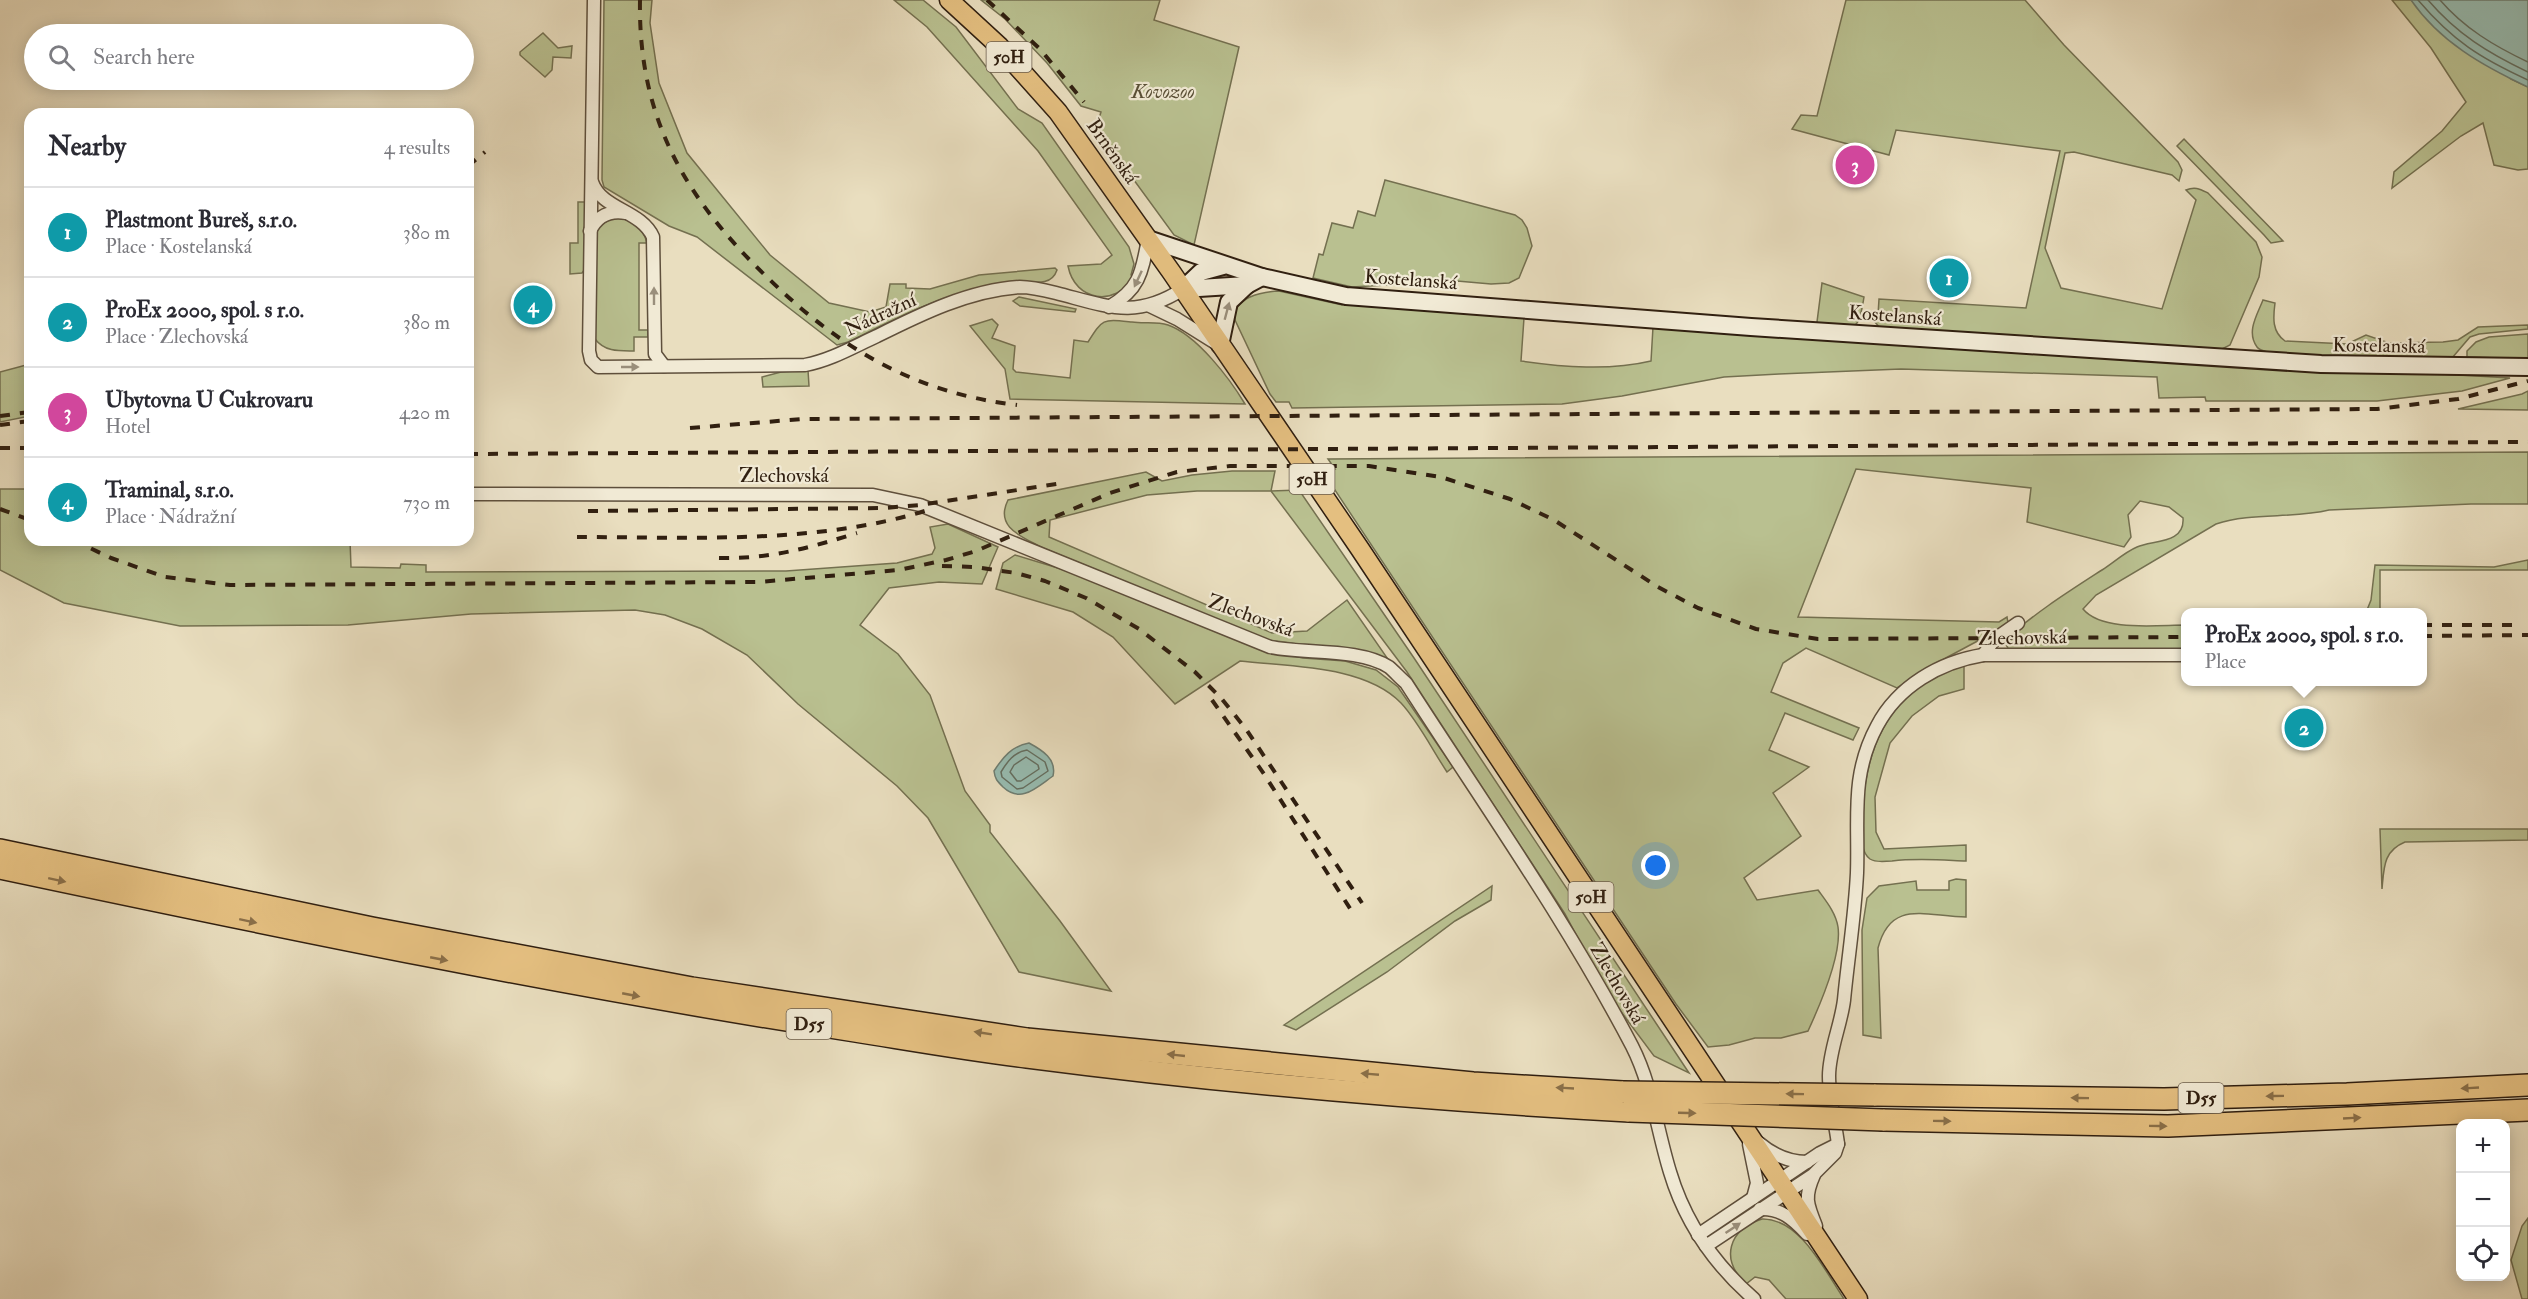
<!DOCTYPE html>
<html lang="en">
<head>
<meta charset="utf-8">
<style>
	:root { --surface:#fff; --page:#f7f7f7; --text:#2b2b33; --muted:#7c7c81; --line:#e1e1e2; --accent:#2563eb }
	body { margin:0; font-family:"IM FELL Double Pica",serif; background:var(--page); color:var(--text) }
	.controls { position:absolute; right:18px; bottom:18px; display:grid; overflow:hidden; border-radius:12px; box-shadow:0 3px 15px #0003 }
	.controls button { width:54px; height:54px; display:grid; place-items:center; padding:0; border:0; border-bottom:2px solid var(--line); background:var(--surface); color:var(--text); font:30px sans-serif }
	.you { position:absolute; left:1656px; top:866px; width:21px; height:21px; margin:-15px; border:4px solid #fff; border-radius:50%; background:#1a73e8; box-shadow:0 0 0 9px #1a73e833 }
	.badge { display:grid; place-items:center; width:39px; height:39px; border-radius:50%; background:var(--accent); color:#fff; font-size:20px; font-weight:700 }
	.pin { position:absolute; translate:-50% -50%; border:3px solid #fff; box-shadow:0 2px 6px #0006 }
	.popup { position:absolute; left:2181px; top:608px; width:246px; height:78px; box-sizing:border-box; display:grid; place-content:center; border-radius:12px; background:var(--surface); filter:drop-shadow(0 2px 4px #0005); font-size:20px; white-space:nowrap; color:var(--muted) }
	.popup b { font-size:22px; color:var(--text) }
	.popup::after { content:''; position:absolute; left:50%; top:100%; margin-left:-12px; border:12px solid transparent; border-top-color:var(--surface) }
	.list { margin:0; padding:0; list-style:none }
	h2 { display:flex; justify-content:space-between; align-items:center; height:78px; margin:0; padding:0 24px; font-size:26px }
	h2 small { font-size:20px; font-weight:400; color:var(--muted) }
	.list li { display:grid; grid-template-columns:39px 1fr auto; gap:18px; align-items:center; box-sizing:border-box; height:90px; padding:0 24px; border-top:2px solid var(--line) }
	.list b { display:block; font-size:22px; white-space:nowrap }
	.list p { margin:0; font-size:20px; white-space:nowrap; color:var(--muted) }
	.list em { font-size:20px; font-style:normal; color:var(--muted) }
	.icon { flex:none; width:33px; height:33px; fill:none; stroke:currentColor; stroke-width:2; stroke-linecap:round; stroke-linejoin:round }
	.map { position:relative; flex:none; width:2528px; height:1299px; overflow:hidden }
	.search { position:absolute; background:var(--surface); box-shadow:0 3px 15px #0003; left:24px; top:24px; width:450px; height:66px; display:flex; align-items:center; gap:15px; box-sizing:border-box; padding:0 21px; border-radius:33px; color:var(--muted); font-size:22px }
	.panel { position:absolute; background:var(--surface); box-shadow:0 3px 15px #0003; left:24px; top:108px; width:450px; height:438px; border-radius:18px }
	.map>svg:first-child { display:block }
	.green { fill:#b9c090; stroke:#747050; stroke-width:1.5 }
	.water { fill:#97bcb1; stroke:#6e7d71; stroke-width:1.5 }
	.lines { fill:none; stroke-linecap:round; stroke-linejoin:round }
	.shore { stroke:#646e60; stroke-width:1.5 }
	.street-casing { stroke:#5e4f3c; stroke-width:15 }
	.secondary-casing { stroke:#301f10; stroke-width:20 }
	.primary-casing { stroke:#301f10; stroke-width:21 }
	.highway-casing { stroke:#301f10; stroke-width:24 }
	.street { stroke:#f1ead5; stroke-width:12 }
	.secondary { stroke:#f1ead5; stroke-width:16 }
	.primary { stroke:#e4bf80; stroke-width:18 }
	.highway { stroke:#e4bf80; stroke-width:21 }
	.rail { stroke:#301f10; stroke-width:4; stroke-dasharray:10 10; stroke-linecap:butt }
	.highway-bridge-casing { stroke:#301f10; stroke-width:24; stroke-linecap:butt }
	.highway-bridge { stroke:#e4bf80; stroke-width:21 }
	.oneway { fill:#9a8f7c }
	.oneway2 { fill:#8a6f48 }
	.labels { text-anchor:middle; stroke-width:4.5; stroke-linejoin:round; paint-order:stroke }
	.shield { fill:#f1ead5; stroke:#6a5c4b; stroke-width:1.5 }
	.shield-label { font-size:18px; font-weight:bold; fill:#301f10 }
	.park-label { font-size:20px; font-style:italic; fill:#594f36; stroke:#f1ead5 }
	.street-label { font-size:20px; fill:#301f10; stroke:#f1ead5 }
</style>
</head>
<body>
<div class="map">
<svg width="2528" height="1299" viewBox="0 0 2528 1299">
	<rect width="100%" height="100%" fill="#e9debf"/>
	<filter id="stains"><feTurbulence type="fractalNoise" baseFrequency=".00333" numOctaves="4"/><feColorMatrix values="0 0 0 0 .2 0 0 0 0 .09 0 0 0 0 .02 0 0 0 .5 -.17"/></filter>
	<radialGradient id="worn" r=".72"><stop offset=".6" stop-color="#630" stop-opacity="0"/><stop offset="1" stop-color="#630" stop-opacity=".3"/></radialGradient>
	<!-- green -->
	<g class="green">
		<path d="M 604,0 L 652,0 L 650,23 L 659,83 L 687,153 L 770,255 L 829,303 L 870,312 L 886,307 L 890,284 L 906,284 L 906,288 L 930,289 L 979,275 L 1055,268 L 1057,270 C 1051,288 1031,281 1017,281 C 1007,281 995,285 985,287 C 938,296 891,321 848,342 L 837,345 L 697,237 L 669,226 L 604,187 L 602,180 Z"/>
		<path d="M 894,0 L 923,0 L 956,27 L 1018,109 L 1042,123 L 1129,247 L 1134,264 L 1131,275 L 1134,277 C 1116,307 1075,302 1068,266 L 1101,264 L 1112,255 L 1038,151 L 927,27 Z"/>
		<polygon points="981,0 1160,0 1154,20 1239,47 1194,245 1174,235 1096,128 1101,112 1081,106 1047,63 1005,19"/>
		<path d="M 1846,0 L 2025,0 L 2064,45 L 2178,162 L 2182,170 L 2179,181 L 2172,175 L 2074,152 L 2065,153 L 2045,248 L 2061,288 L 2162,309 L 2196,200 L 2186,190 C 2195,186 2200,189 2208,193 L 2256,242 L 2262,257 L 2259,277 L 2230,345 L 2218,351 L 1880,328 L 1875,322 L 1878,315 L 1879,299 L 2026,308 L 2060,151 L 1896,130 L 1889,155 L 1792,129 L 1801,115 L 1817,116 Z"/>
		<polygon points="2392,0 2411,0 2511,79 2528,87 2528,169 2518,170 2494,165 2483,123 2461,136 2392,188 2394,172 2442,131 2466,102 2431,48"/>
		<polygon points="543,33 558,48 572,46 571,58 553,57 552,70 545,77 520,55 520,52"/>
		<polygon points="2184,139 2283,241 2271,243 2264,235 2177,146"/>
		<polygon points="1385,180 1515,215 1522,220 1527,228 1532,246 1519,278 1509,283 1491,284 1457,281 1352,287 1313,278 1319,254 1323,255 1332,223 1353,228 1358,211 1375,216"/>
		<polygon points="578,202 585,202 585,269 582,273 570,274 570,243 578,243"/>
		<path d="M 615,217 C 631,219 643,227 647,243 L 639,243 L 639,330 L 648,330 L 648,337 L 634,337 L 634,351 C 619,351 605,352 595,339 L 592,243 L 598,226 Z"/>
		<path d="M 1822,283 L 1864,297 C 1858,335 1856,327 1820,324 L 1817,322 Z"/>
		<path d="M 1279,291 L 1342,305 L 1344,302 L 1524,318 L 1521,361 C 1563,367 1609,371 1651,361 L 1653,327 L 2510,378 L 2462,391 L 2377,401 L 2206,401 L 2205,397 L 2159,398 L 2157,377 L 1901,369 L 1779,374 L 1724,377 L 1622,396 L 1562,404 L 1292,408 L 1289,402 L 1276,402 L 1270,394 L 1235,320 C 1232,297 1262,292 1279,291 Z"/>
		<polygon points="1019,297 1076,309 1075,312 1020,306 1013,301"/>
		<path d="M 2263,300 L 2275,303 C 2273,318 2272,332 2285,341 L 2347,344 L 2366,335 L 2389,343 L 2443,342 L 2458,340 L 2478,327 L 2528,325 L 2528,329 L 2479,334 L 2470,337 L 2452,358 C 2424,358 2269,363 2257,347 C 2246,332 2257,315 2263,300 Z"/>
		<path d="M 992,319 L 998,325 L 992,338 L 1015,346 L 1013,369 L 1016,372 L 1070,378 L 1074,340 L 1088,342 C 1103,318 1103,319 1132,322 C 1144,324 1156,321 1168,325 C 1197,335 1230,379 1245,404 L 1010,399 L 1005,369 L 970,326 Z"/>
		<polygon points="2528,334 2528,359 2467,357 2467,351 2476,342 2489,337"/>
		<polygon points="30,364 30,416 0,422 0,372"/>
		<polygon points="808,370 809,386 763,387 762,377 781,372"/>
		<polygon points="2528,391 2528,410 2458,409 2522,394"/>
		<path d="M 2528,452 L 2528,504 L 2471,504 L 2329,510 C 2292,519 2252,512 2216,524 L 2096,595 L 2083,609 C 2102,632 2158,625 2185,625 L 2185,649 L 2009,650 L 2004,641 C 2033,614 2068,592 2102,570 C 2113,563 2125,552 2137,547 C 2153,540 2185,544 2183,518 L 2169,507 L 2140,501 L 2128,515 L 2131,537 L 2124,547 L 2027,522 L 2031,488 L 1856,469 L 1798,617 L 1999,622 L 2007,617 L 2008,623 L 2000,629 L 1929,667 L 1897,688 L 1806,648 L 1783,663 L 1771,692 L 1859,728 L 1853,740 L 1785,713 L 1769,750 L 1809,767 L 1773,793 L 1801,836 L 1744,878 L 1757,900 L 1818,890 C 1826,901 1836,913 1838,927 C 1842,955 1820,1005 1808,1031 L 1781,1038 L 1755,1038 L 1729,1045 L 1708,1047 L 1676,1004 L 1321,469 L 1335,469 L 1328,459 Z"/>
		<path d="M 1232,471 L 1275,471 L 1271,491 L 1299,490 L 1414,658 L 1689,1073 L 1654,1056 L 1607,993 L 1565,914 L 1407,672 L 1271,491 L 1197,491 L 1147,495 L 1050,520 L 1049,537 L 1272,633 L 1307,631 L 1347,600 L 1392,665 L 1292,643 L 1267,640 L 1043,548 C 1023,537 994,528 1008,500 L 1146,472 L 1162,481 L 1192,475 Z"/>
		<polygon points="0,489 30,489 30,540 350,540 351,567 400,568 401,564 426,565 426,572 786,571 897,563 932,554 935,548 930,527 948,524 998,547 982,584 939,582 889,588 860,625 898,654 930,695 965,791 990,825 990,832 1060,921 1111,991 1019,972 928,818 897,786 798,704 747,655 702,629 665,615 635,610 471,614 348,625 180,626 64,603 0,570"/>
		<path d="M 1015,555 L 1071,572 L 1259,648 L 1303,658 L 1345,661 L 1376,670 L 1398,687 L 1453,767 L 1447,772 C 1433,751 1418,721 1401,703 C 1364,665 1290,667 1240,661 L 1175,704 L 1113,637 L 1073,612 L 996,589 L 1003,563 Z"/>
		<polygon points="2528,560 2528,570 2380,570 2380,612 2361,612 2367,610 2371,600 2375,565 2494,567"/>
		<path d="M 1962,664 L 1964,665 L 1964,689 L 1939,696 L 1912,716 L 1890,743 L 1875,797 L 1876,832 L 1884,849 L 1966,845 L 1966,861 C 1941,860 1917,858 1892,861 C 1885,861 1876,863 1870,859 C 1859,851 1862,831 1862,819 C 1864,767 1876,718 1921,686 C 1934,677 1948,671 1962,664 Z"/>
		<path d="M 2380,829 L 2528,829 L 2528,840 L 2405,842 C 2383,851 2384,868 2382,889 Z"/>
		<path d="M 1956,879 L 1966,880 L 1966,917 C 1927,917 1891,898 1878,948 L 1881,1038 L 1863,1035 L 1862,930 L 1867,898 L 1879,886 L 1916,881 L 1917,890 L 1949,890 L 1949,881 Z"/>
		<polygon points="1492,886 1491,900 1455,921 1387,972 1296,1030 1284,1025"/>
		<polygon points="2528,1218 2528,1299 2522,1299 2511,1260 2522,1226"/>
		<path d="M 1762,1219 C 1800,1218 1825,1271 1844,1299 L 1786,1299 L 1769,1280 L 1755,1277 L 1746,1284 C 1720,1259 1728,1230 1762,1219 Z"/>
	</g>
	<!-- water -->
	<g class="water">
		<path d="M 2411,0 L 2528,0 L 2528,87 C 2483,66 2440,42 2411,0 Z"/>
		<path d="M 1029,743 C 1042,750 1057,759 1053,776 C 1037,787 1021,804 1003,787 C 997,781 995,779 994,771 C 1003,757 1012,746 1029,743 Z"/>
	</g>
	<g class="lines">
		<!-- shore -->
		<g class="shore">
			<path d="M 2418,0 C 2453,41 2480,58 2528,80"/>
			<path d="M 2428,0 C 2457,34 2488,53 2528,72"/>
			<path d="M 2440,0 C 2464,28 2494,46 2528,62"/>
			<path d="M 1027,750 L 1045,762 L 1048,771 L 1023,788 L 1017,789 L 1002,777 L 1001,772 C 1007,762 1014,752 1027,750 Z"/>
			<polygon points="1026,757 1038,765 1039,769 1021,781 1017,781 1010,772 1014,765"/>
		</g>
		<defs>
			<g id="street">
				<path d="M 594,0 L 589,351 L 591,360 L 598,367 L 805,365 C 831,360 853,347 877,336 C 921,314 970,290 1020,287 C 1032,287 1044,290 1056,293 C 1107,306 1135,320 1183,289"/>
				<path d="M 592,182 C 602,210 641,210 653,237 L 655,354 L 664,366"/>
				<path d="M 590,231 C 597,216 610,210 626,213"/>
				<polyline points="1150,306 1177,319 1217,344"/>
				<path d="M 1109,307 C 1140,289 1142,272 1148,239"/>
				<path d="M 468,494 L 873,495 L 920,505 L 1270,647 C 1306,654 1360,648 1389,667 C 1395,672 1400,678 1406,683 C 1483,803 1566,920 1632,1046 C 1652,1085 1657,1130 1670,1172 C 1685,1222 1715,1265 1754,1299"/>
				<polyline points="1983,655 1995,639 2018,623"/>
				<path d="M 1759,1143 C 1773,1155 1789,1162 1807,1162"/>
				<polyline points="1749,1144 1757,1183 1753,1198"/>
				<path d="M 1814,1175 C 1804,1197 1807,1204 1816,1226"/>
				<path d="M 1760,1209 C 1781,1208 1793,1219 1807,1234"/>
				<polyline points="1698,1235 1820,1153 1838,1144"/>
				<path d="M 1706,1246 L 1813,1175 L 1835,1153 L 1838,1144 C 1835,1121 1829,1098 1829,1076 C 1829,1051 1841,1025 1844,1000 C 1848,958 1855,915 1857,873 C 1859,819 1850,776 1877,726 C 1898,686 1940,662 1983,655 L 2186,655"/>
			</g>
			<g id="secondary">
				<polyline points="1148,239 1262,277 1346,296 1751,327 2321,364 2528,367"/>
				<polyline points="1183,289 1247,285 1262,277"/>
				<polyline points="1183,289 1201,272 1223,266"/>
				<polyline points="1220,345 1229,302 1247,285"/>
			</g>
			<polyline id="primary" points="949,0 999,46 1058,112 1172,273 1360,549 1858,1299"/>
			<g id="highway">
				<polyline points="0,850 372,928 692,988 1027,1039 1473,1083 1623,1092"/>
				<path d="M 0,868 C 284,928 568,987 855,1031 C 912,1040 969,1050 1027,1057 C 1227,1083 1427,1100 1629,1111"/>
				<polyline points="1874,1095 2164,1099 2347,1094 2528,1085"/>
				<polyline points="1883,1120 2168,1126 2528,1110"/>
			</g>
		</defs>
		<!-- street casing -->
		<use href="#street" class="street-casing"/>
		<!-- secondary casing -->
		<use href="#secondary" class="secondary-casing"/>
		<!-- primary casing -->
		<use href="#primary" class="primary-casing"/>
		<!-- highway casing -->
		<use href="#highway" class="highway-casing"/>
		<!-- street -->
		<use href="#street" class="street"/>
		<!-- secondary -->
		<use href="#secondary" class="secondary"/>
		<!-- primary -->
		<use href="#primary" class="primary"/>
		<!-- highway -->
		<use href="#highway" class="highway"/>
		<!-- rail -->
		<g class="rail">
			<path d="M 640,0 C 638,119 686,200 770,280 C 842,350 916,393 1017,405"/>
			<polyline points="987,0 1040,49 1084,102"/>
			<polyline points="468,166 485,152"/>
			<polyline points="0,416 30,412"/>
			<polyline points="0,425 30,421"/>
			<polyline points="690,428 803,419 2377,409 2458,399 2528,381"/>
			<polyline points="0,448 30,448"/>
			<polyline points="468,454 2528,442"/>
			<polyline points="0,509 30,520"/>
			<polyline points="588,511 884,508 920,505 1063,483"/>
			<path d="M 577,537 C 692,537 820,545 931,509"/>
			<polyline points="73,540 111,558 165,577 230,585 758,582 899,570 946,560 976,551 1110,493 1177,472 1230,466 1369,466 1441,477 1510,499 1554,520 1658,587 1698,608 1756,629 1818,639 2186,637"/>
			<path d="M 719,558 C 770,559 809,548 857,533"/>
			<polyline points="942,566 975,567 1016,573 1045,581 1086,598 1139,629 1195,672 1221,698 1246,729 1362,903"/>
			<polyline points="2422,625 2512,625"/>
			<polyline points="2422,636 2528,635"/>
			<polyline points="1212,700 1264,774 1351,910"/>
		</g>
		<defs>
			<g id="highway-bridge">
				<polyline points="1623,1092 1874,1095"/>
				<polyline points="1629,1111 1883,1120"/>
			</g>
		</defs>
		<!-- highway-bridge casing -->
		<use href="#highway-bridge" class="highway-bridge-casing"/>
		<!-- highway-bridge -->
		<use href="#highway-bridge" class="highway-bridge"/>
	</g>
	<!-- one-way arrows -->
	<defs><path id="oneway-solid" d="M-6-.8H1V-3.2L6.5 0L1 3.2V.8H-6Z" transform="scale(1.5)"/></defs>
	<g class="oneway">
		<use href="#oneway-solid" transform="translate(1138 279) rotate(115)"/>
		<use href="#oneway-solid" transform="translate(654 296) rotate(-90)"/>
		<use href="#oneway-solid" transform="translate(1227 311) rotate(-75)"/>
		<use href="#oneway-solid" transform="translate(630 367)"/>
		<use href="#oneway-solid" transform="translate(1733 1228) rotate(-34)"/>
	</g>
	<g class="oneway2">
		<use href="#oneway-solid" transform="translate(57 880) rotate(12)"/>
		<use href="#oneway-solid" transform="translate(248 921) rotate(12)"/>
		<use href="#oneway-solid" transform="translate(439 959) rotate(11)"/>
		<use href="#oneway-solid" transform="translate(631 995) rotate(11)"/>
		<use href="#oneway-solid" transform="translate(983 1033) rotate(-171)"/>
		<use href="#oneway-solid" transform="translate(1176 1055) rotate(-174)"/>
		<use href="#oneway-solid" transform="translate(1370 1074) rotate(-175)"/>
		<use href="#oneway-solid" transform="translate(1565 1088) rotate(-177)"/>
		<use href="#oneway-solid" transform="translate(2470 1088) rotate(177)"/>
		<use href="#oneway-solid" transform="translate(1795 1094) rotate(-179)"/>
		<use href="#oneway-solid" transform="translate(2275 1096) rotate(179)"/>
		<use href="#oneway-solid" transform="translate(2080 1098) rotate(-179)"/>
		<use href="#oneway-solid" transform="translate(1687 1113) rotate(2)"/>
		<use href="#oneway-solid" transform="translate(2352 1118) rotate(-3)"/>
		<use href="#oneway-solid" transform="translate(1942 1121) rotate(1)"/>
		<use href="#oneway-solid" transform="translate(2158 1126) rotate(1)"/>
	</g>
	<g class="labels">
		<!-- shield labels -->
		<g class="shield">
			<rect x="986.5" y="42" width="45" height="30" rx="4.5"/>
			<rect x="1289.5" y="464" width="45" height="30" rx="4.5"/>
			<rect x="1568.5" y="882" width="45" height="30" rx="4.5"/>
			<rect x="786.5" y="1009" width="45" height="30" rx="4.5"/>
			<rect x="2178.5" y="1083" width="45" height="30" rx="4.5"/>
		</g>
		<g class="shield-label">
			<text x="1009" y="63">50H</text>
			<text x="1312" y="485">50H</text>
			<text x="1591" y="903">50H</text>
			<text x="809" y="1030">D55</text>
			<text x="2201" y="1104">D55</text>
		</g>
		<!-- park labels -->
		<g class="park-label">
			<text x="1163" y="98">Kovozoo</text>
		</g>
		<!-- street labels -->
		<g class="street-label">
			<text transform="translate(1113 151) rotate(55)" y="7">Brněnská</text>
			<text transform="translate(1411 279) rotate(4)" y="7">Kostelanská</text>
			<text transform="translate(880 314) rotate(-25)" y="7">Nádražní</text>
			<text transform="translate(1895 315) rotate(4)" y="7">Kostelanská</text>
			<text transform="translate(2379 345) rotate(1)" y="7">Kostelanská</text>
			<text x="784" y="482">Zlechovská</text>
			<text transform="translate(1251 615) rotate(20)" y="7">Zlechovská</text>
			<text transform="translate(2022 637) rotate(-1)" y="7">Zlechovská</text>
			<text transform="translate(1618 983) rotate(60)" y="7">Zlechovská</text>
		</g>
	</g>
	<rect width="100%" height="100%" filter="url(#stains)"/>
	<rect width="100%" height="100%" fill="url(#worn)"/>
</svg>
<div class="controls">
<button>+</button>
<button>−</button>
<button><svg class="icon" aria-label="locate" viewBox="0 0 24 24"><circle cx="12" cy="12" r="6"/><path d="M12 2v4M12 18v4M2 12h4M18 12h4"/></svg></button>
</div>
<div class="you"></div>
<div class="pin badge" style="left:1949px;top:278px;background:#0f9aa8">1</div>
<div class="pin badge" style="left:2304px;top:728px;background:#0f9aa8">2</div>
<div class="popup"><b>ProEx 2000, spol. s r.o.</b>Place</div>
<div class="pin badge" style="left:1855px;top:165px;background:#d1479c">3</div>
<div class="pin badge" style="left:533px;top:305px;background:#0f9aa8">4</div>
<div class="search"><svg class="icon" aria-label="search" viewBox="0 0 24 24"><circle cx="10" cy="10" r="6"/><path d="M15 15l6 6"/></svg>Search here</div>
<section class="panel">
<h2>Nearby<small>4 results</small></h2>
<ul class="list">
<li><span class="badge" style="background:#0f9aa8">1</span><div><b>Plastmont Bureš, s.r.o.</b><p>Place · Kostelanská</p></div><em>380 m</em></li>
<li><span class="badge" style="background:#0f9aa8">2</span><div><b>ProEx 2000, spol. s r.o.</b><p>Place · Zlechovská</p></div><em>380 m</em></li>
<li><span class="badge" style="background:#d1479c">3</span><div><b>Ubytovna U Cukrovaru</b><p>Hotel</p></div><em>420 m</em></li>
<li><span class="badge" style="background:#0f9aa8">4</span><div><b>Traminal, s.r.o.</b><p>Place · Nádražní</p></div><em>730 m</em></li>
</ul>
</section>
</div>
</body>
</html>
